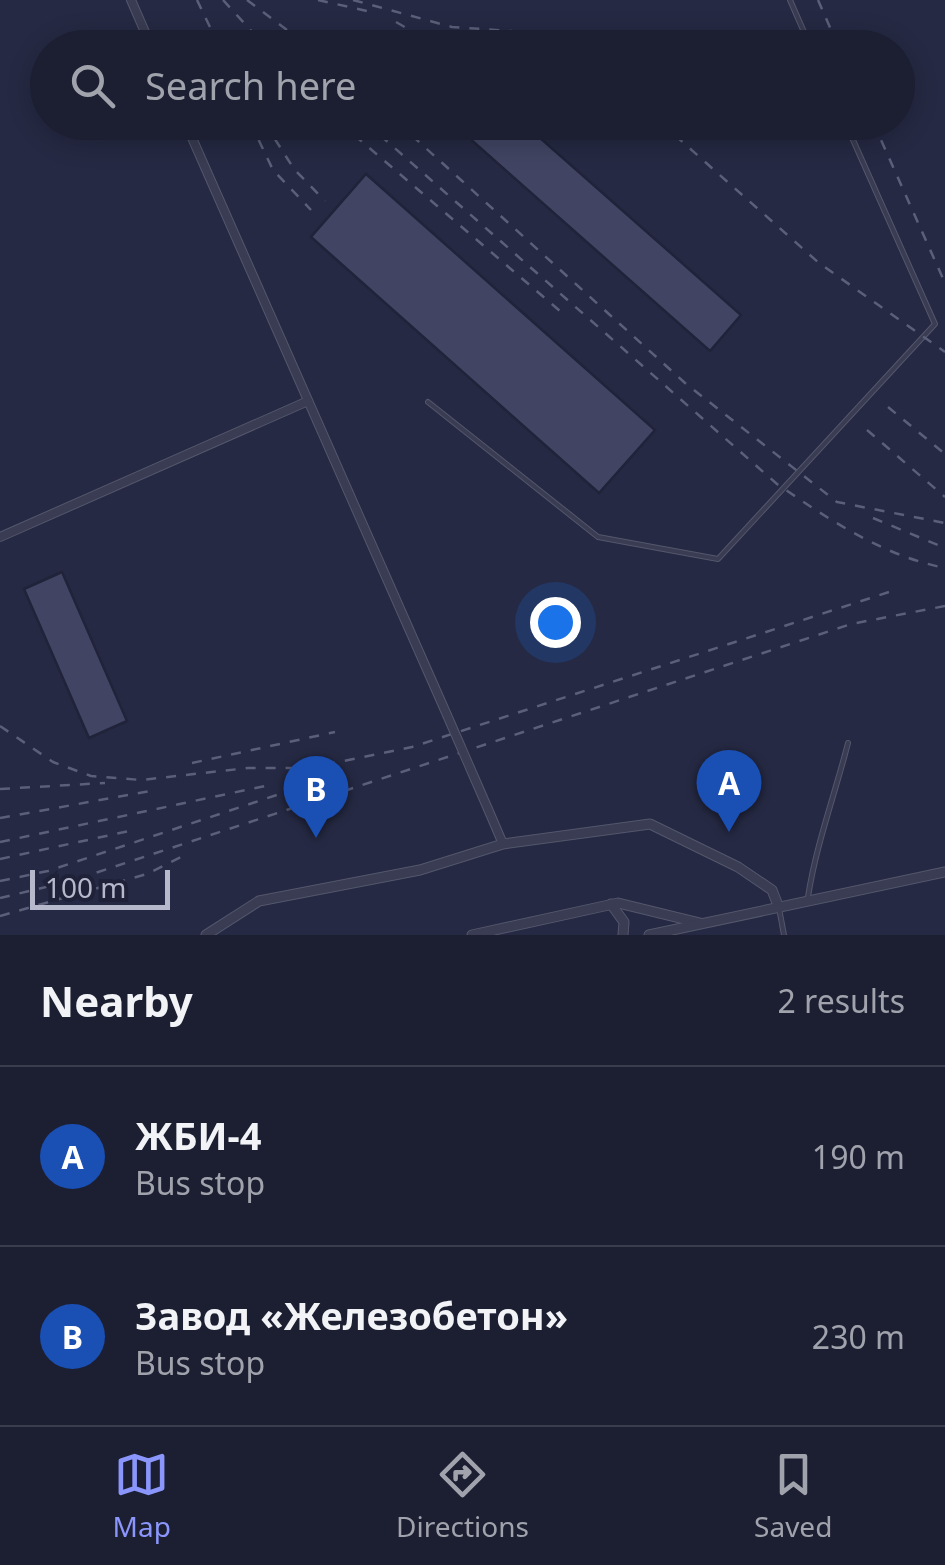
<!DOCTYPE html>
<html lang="en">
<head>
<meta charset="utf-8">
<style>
	:root { --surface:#1c1f32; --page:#25273a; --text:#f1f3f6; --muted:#a0a2ac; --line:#3a3d4d; --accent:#8b96fc }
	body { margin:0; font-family:"Noto Sans",sans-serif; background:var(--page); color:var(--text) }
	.scale { position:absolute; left:30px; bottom:25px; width:140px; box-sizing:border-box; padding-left:10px; border:5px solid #b6b8cc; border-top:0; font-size:28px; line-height:35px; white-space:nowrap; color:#b6b8cc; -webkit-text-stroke:8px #1e2137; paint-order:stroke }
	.you { position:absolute; left:555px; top:622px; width:35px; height:35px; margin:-25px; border:8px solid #fff; border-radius:50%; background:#1a73e8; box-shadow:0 0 0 15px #1a73e833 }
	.badge { display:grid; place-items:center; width:65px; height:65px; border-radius:50%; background:var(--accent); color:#fff; font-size:32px; font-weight:700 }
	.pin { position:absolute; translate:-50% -82px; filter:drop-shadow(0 2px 5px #0008) }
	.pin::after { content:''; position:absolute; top:52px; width:35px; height:30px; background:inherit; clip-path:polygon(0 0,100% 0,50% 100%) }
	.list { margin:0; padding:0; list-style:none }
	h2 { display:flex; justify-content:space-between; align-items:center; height:130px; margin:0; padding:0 40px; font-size:42px }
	h2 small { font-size:32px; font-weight:400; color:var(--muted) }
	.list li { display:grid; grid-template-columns:65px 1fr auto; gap:30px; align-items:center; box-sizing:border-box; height:180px; padding:0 40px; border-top:2px solid var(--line) }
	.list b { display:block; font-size:38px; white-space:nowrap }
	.list p { margin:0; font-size:32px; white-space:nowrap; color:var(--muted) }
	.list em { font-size:32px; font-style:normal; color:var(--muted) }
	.icon { flex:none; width:55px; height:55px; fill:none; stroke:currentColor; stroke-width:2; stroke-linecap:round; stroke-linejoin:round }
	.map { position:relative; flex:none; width:945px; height:935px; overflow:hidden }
	.search { position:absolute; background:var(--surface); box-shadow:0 5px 25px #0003; left:30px; right:30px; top:30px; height:110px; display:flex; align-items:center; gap:25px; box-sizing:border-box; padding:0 35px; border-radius:55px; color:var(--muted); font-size:38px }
	.sheet { height:490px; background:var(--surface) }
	nav { display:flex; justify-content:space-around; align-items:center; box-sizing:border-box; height:140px; border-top:2px solid var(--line); background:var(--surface); font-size:28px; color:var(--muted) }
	nav a { display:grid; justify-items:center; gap:5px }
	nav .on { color:var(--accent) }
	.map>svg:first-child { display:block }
	.building { fill:#414563; stroke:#202339; stroke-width:2.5 }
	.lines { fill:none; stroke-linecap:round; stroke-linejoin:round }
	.service-casing { stroke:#54576c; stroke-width:6 }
	.minor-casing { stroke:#54576c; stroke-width:10 }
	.tertiary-casing { stroke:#54576c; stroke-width:11 }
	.service { stroke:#393c52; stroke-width:4 }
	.minor { stroke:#393c52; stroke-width:8 }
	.tertiary { stroke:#393c52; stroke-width:9 }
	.rail { stroke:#5b5f79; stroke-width:2.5; stroke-dasharray:10 10; stroke-linecap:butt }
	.minor-bridge-casing { stroke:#54576c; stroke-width:10; stroke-linecap:butt }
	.minor-bridge { stroke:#393c52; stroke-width:8 }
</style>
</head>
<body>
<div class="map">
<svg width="945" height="935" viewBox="0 0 945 935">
	<rect width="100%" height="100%" fill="#252943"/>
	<!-- building -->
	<g class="building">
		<polygon points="451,122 522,122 741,315 710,351"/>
		<polygon points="366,174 655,430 599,493 311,237"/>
		<polygon points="62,572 127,721 89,738 24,589"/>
	</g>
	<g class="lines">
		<defs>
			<g id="service">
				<polyline points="790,0 811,48"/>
				<polyline points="428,402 598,537 718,559 935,324 845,122"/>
				<path d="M 808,897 C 816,845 835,794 848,743"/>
				<polyline points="779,908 784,935"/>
			</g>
			<g id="minor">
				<polyline points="131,0 152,48"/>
				<polyline points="185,122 447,715"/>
				<polyline points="0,537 308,401"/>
				<polyline points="488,809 503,844"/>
			</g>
			<g id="tertiary">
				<polyline points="611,904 624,922 623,935"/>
				<polyline points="206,935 259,901 420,870 503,844 650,824 738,867 772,890 779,908"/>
				<polyline points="472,935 618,903 700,923"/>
				<polyline points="649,935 945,872"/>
			</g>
		</defs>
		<!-- service casing -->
		<use href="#service" class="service-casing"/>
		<!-- minor casing -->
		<use href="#minor" class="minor-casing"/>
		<!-- tertiary casing -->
		<use href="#tertiary" class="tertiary-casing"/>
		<!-- service -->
		<use href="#service" class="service"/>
		<!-- minor -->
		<use href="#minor" class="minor"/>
		<!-- tertiary -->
		<use href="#tertiary" class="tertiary"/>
		<!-- rail -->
		<g class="rail">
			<polyline points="197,0 220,48"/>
			<polyline points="223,0 267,48"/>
			<polyline points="247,0 311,48"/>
			<polyline points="318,0 367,11"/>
			<polyline points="353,0 452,27 511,31 556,48"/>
			<polyline points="818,0 839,48"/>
			<polyline points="396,22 441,48"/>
			<polyline points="250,122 273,170 311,210"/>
			<polyline points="264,122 294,169 325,201"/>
			<polyline points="339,122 567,317"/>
			<path d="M 365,122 L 777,484 C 830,520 881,555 945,568"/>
			<polyline points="397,122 685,383 837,502 945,523"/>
			<polyline points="660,122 819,263 945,352"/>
			<polyline points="873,122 945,283"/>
			<polyline points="888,407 945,454"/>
			<polyline points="867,430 945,497"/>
			<polyline points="873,518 945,548"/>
			<polyline points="0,726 53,762 91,776 141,780 248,768 309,768 412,747 889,592"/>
			<polyline points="192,763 335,732"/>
			<polyline points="0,789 105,783"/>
			<polyline points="0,818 156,790"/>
			<polyline points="0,842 265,786"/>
			<polyline points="0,859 129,831"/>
			<polyline points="0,881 48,871 343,773"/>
			<polyline points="0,898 71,881 851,624 945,606"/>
			<polyline points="0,916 147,874 183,856"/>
		</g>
		<defs>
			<polyline id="minor-bridge" points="447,715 488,809"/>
		</defs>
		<!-- minor-bridge casing -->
		<use href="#minor-bridge" class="minor-bridge-casing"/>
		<!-- minor-bridge -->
		<use href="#minor-bridge" class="minor-bridge"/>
	</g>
</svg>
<div class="scale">100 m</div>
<div class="you"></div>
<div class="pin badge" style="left:729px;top:832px;background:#1a4fb4">A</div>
<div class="pin badge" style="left:316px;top:838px;background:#1a4fb4">B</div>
<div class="search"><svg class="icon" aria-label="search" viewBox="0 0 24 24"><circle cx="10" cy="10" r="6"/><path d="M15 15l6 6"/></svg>Search here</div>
</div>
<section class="sheet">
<h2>Nearby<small>2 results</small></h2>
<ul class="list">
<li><span class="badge" style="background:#1a4fb4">A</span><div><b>ЖБИ-4</b><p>Bus stop</p></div><em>190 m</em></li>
<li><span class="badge" style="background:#1a4fb4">B</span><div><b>Завод «Железобетон»</b><p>Bus stop</p></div><em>230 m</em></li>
</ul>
</section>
<nav>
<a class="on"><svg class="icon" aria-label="map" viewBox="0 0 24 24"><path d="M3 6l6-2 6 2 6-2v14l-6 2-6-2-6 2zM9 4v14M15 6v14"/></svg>Map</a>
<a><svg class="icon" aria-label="directions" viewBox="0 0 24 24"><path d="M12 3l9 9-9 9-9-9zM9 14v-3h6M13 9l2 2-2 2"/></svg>Directions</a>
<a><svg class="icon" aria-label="saved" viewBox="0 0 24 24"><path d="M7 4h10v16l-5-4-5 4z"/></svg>Saved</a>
</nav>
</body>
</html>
